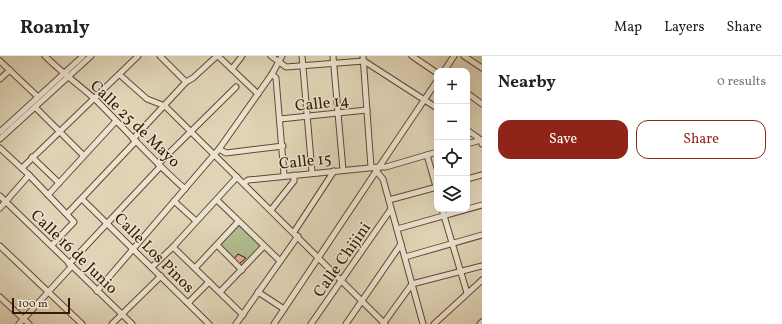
<!DOCTYPE html>
<html lang="en">
<head>
<meta charset="utf-8">
<style>
	:root { --surface:#fff; --page:#f6f6f6; --text:#222; --muted:#767676; --line:#e0e0e0; --accent:#8f2418 }
	body { margin:0; font-family:Vollkorn,serif; background:var(--page); color:var(--text) }
	.controls { position:absolute; right:12px; top:12px; display:grid; overflow:hidden; border-radius:8px; box-shadow:0 4px 16px #0002 }
	.controls button { width:36px; height:36px; display:grid; place-items:center; padding:0; border:0; border-bottom:1px solid var(--line); background:var(--surface); color:var(--text); font:20px sans-serif }
	.scale { position:absolute; left:12px; bottom:10px; width:58px; box-sizing:border-box; padding-left:4px; border:2px solid #371906; border-top:0; font-size:11px; line-height:14px; white-space:nowrap; color:#371906; -webkit-text-stroke:3px #ebe3d0; paint-order:stroke }
	.list { margin:0; padding:0; list-style:none }
	h2 { display:flex; justify-content:space-between; align-items:center; height:52px; margin:0; padding:0 16px; font-size:17px }
	h2 small { font-size:13px; font-weight:400; color:var(--muted) }
	.actions { display:flex; gap:8px; padding:12px 16px }
	.actions a { flex:1; padding:9px 0; border:1px solid var(--accent); border-radius:12px; text-align:center; font-size:14px; color:var(--accent) }
	.actions .main { background:var(--accent); color:#fff }
	.icon { flex:none; width:22px; height:22px; fill:none; stroke:currentColor; stroke-width:2; stroke-linecap:round; stroke-linejoin:round }
	.map { position:relative; flex:none; width:482px; height:268px; overflow:hidden }
	header { display:flex; align-items:center; gap:24px; box-sizing:border-box; height:56px; padding:0 20px; background:var(--surface); border-bottom:1px solid var(--line) }
	header strong { font-size:19px }
	nav { display:flex; gap:22px; margin-inline-start:auto; font-size:14px }
	main { display:flex }
	aside { flex:1; background:var(--surface) }
	.map>svg:first-child { display:block }
	.green { fill:#b0bd90; stroke:#746b4b }
	.building { fill:#e0ac9c; stroke:#371906 }
	.lines { fill:none; stroke-linecap:round; stroke-linejoin:round }
	.minor-casing { stroke:#614832; stroke-width:7 }
	.minor { stroke:#ebe3d0; stroke-width:5 }
	.labels { text-anchor:middle; stroke-width:3; stroke-linejoin:round; paint-order:stroke }
	.street-label { font-size:16px; fill:#371906; stroke:#ebe3d0 }
</style>
</head>
<body>
<header>
<strong>Roamly</strong>
<nav><a>Map</a><a>Layers</a><a>Share</a></nav>
</header>
<main>
<div class="map">
<svg width="482" height="268" viewBox="0 0 482 268">
	<rect width="100%" height="100%" fill="#e0d4b6"/>
	<filter id="stains"><feTurbulence type="fractalNoise" baseFrequency=".005" numOctaves="4"/><feColorMatrix values="0 0 0 0 .2 0 0 0 0 .09 0 0 0 0 .02 0 0 0 .5 -.17"/></filter>
	<radialGradient id="worn" r=".72"><stop offset=".6" stop-color="#630" stop-opacity="0"/><stop offset="1" stop-color="#630" stop-opacity=".3"/></radialGradient>
	<!-- green -->
	<polygon class="green" points="239,169 261,191 241,211 220,189"/>
	<!-- building -->
	<polygon class="building" points="238,198 246,202 239,208 234,203"/>
	<g class="lines">
		<defs>
			<g id="minor">
				<path d="M 45,0 C 61,16 79,29 96,44 C 126,74 153,105 185,133"/>
				<polyline points="160,0 186,26"/>
				<polyline points="218,0 258,38"/>
				<polyline points="271,0 286,11 364,5 437,52"/>
				<polyline points="302,0 312,116"/>
				<polyline points="333,0 343,114"/>
				<polyline points="363,0 371,111"/>
				<polyline points="412,0 437,17"/>
				<polyline points="464,0 482,12"/>
				<polyline points="0,5 38,41"/>
				<polyline points="232,13 242,0"/>
				<polyline points="444,15 454,0"/>
				<polyline points="272,18 276,22 284,119"/>
				<polyline points="120,19 147,43 165,50 385,268"/>
				<polyline points="0,23 10,14"/>
				<polyline points="437,25 379,111 386,111 437,96"/>
				<polyline points="467,37 482,48"/>
				<polyline points="35,51 83,99"/>
				<polyline points="280,63 367,54"/>
				<polyline points="467,74 481,84 482,88"/>
				<polyline points="0,76 83,0"/>
				<polyline points="0,83 91,0"/>
				<polyline points="133,83 186,26 193,22 217,0"/>
				<polyline points="467,88 481,84"/>
				<polyline points="0,92 29,119 74,166 52,189"/>
				<polyline points="219,93 226,97 283,90"/>
				<polyline points="427,99 437,134"/>
				<polyline points="32,101 59,127"/>
				<polyline points="158,108 236,31"/>
				<polyline points="22,112 138,0"/>
				<polyline points="377,116 383,123 412,228 383,268"/>
				<polyline points="467,123 482,119"/>
				<polyline points="244,127 248,124 379,111 274,268"/>
				<polyline points="48,139 116,65"/>
				<polyline points="0,140 132,268"/>
				<polyline points="82,143 209,268"/>
				<polyline points="217,144 280,205"/>
				<polyline points="389,144 437,131"/>
				<polyline points="174,145 196,165"/>
				<polyline points="0,152 29,119"/>
				<polyline points="442,153 467,237"/>
				<polyline points="271,154 294,125 294,119"/>
				<polyline points="67,158 136,85"/>
				<polyline points="397,173 482,149"/>
				<polyline points="294,176 334,115"/>
				<polyline points="217,189 242,214"/>
				<polyline points="0,190 82,268"/>
				<polyline points="173,191 243,259"/>
				<polyline points="405,201 482,179"/>
				<polyline points="69,208 160,111"/>
				<polyline points="152,211 173,191 237,121"/>
				<polyline points="195,212 238,166"/>
				<polyline points="97,235 219,93 272,18 282,0"/>
				<polyline points="220,236 264,190"/>
				<polyline points="258,236 284,253"/>
				<polyline points="0,241 29,268"/>
				<polyline points="188,247 209,226"/>
				<polyline points="19,268 72,210"/>
				<polyline points="112,268 161,220"/>
				<polyline points="236,268 298,180"/>
				<polyline points="311,268 391,153"/>
				<polyline points="346,268 401,188"/>
				<polyline points="423,268 412,228 482,210"/>
				<polyline points="434,268 482,224"/>
				<polyline points="480,268 482,266"/>
			</g>
		</defs>
		<!-- minor casing -->
		<use href="#minor" class="minor-casing"/>
		<!-- minor -->
		<use href="#minor" class="minor"/>
	</g>
	<g class="labels">
		<!-- street labels -->
		<g class="street-label">
			<text transform="translate(322 46) rotate(-6)" y="6">Calle 14</text>
			<text transform="translate(136 67) rotate(44)" y="6">Calle 25 de Mayo</text>
			<text transform="translate(305 104) rotate(-6)" y="6">Calle 15</text>
			<text transform="translate(75 195) rotate(44)" y="6">Calle 16 de Junio</text>
			<text transform="translate(155 196) rotate(45)" y="6">Calle Los Pinos</text>
			<text transform="translate(341 203) rotate(-55)" y="6">Calle Chijini</text>
		</g>
	</g>
	<rect width="100%" height="100%" filter="url(#stains)"/>
	<rect width="100%" height="100%" fill="url(#worn)"/>
</svg>
<div class="controls">
<button>+</button>
<button>−</button>
<button><svg class="icon" aria-label="locate" viewBox="0 0 24 24"><circle cx="12" cy="12" r="6"/><path d="M12 2v4M12 18v4M2 12h4M18 12h4"/></svg></button>
<button><svg class="icon" aria-label="layers" viewBox="0 0 24 24"><path d="M12 4l9 5-9 5-9-5zM3 14l9 5 9-5"/></svg></button>
</div>
<div class="scale">100 m</div>
</div>
<aside>
<h2>Nearby<small>0 results</small></h2>
<ul class="list">
</ul>
<div class="actions"><a class="main">Save</a><a>Share</a></div>
</aside>
</main>
</body>
</html>
